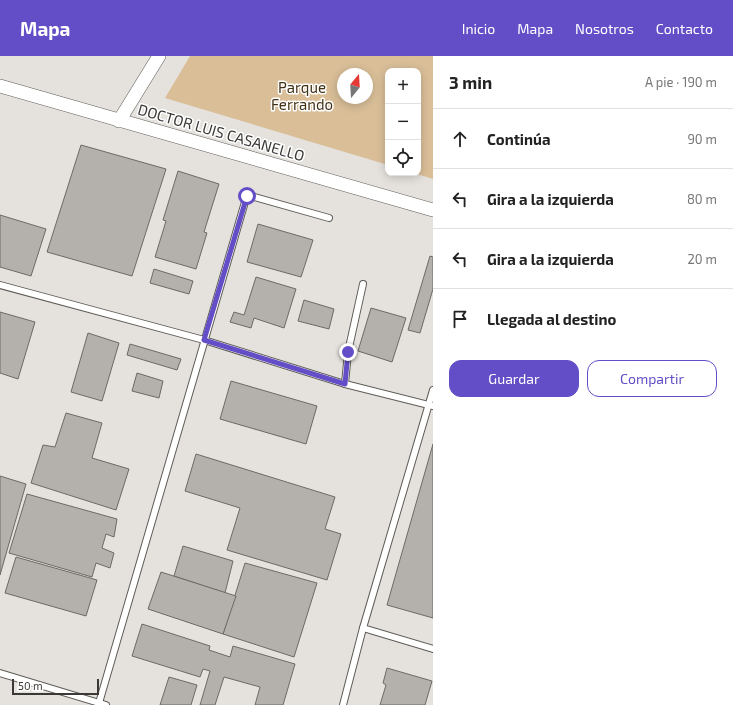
<!DOCTYPE html>
<html lang="es">
<head>
<meta charset="utf-8">
<style>
	:root { --surface:#fff; --page:#f6f6f6; --text:#222; --muted:#767676; --line:#e0e0e0; --accent:#634ec7 }
	body { margin:0; font-family:"Exo 2",sans-serif; background:var(--page); color:var(--text) }
	.controls { position:absolute; right:12px; top:12px; display:grid; overflow:hidden; border-radius:8px; box-shadow:0 2px 10px #0003 }
	.controls button { width:36px; height:36px; display:grid; place-items:center; padding:0; border:0; border-bottom:1px solid var(--line); background:var(--surface); color:var(--text); font:20px sans-serif }
	.compass { position:absolute; left:337px; top:12px; width:36px; height:36px; border-radius:50%; background:var(--surface); box-shadow:0 2px 10px #0003; rotate:18deg }
	.scale { position:absolute; left:12px; bottom:10px; width:87px; box-sizing:border-box; padding-left:4px; border:2px solid #3b3937; border-top:0; font-size:11px; line-height:14px; white-space:nowrap; color:#3b3937; -webkit-text-stroke:3px #fff; paint-order:stroke }
	.stop { position:absolute; width:12px; height:12px; margin:-9px; border:3px solid #634ec7; border-radius:50%; background:#fff }
	.stop.end { background:#634ec7; border-color:#fff; box-shadow:0 1px 4px #0008 }
	.list { margin:0; padding:0; list-style:none }
	h2 { display:flex; justify-content:space-between; align-items:center; height:52px; margin:0; padding:0 16px; font-size:17px }
	h2 small { font-size:13px; font-weight:400; color:var(--muted) }
	.list li { display:grid; grid-template-columns:26px 1fr auto; gap:12px; align-items:center; box-sizing:border-box; height:60px; padding:0 16px; border-top:1px solid var(--line) }
	.list b { display:block; font-size:15px; white-space:nowrap }
	.list em { font-size:13px; font-style:normal; color:var(--muted) }
	.actions { display:flex; gap:8px; padding:12px 16px }
	.actions a { flex:1; padding:9px 0; border:1px solid var(--accent); border-radius:12px; text-align:center; font-size:14px; color:var(--accent) }
	.actions .main { background:var(--accent); color:#fff }
	.icon { flex:none; width:22px; height:22px; fill:none; stroke:currentColor; stroke-width:2; stroke-linecap:round; stroke-linejoin:round }
	.map { position:relative; flex:none; width:433px; height:649px; overflow:hidden }
	header { display:flex; align-items:center; gap:24px; box-sizing:border-box; height:56px; padding:0 20px; background:var(--accent); color:#fff }
	header strong { font-size:19px }
	nav { display:flex; gap:22px; margin-inline-start:auto; font-size:14px }
	main { display:flex }
	aside { flex:1; background:var(--surface) }
	.map>svg:first-child { display:block }
	.green { fill:#d9be98; fill-rule:evenodd }
	.building { fill:#b4b0ab; stroke:#6d6a66 }
	.lines { fill:none; stroke-linecap:round; stroke-linejoin:round }
	.service-casing { stroke:#5f5c58; stroke-width:8 }
	.minor-casing { stroke:#5f5c58; stroke-width:14 }
	.service { stroke:#fff; stroke-width:6 }
	.minor { stroke:#fff; stroke-width:13 }
	.route { stroke:#634ec7; stroke-width:5 }
	.labels { text-anchor:middle; stroke-width:3; stroke-linejoin:round; paint-order:stroke }
	.park-label { font-size:15px; fill:#433116; stroke:#fff }
	.street-label { font-size:15px; fill:#3b3937; stroke:#fff }
</style>
</head>
<body>
<header>
<strong>Mapa</strong>
<nav><a>Inicio</a><a>Mapa</a><a>Nosotros</a><a>Contacto</a></nav>
</header>
<main>
<div class="map">
<svg width="433" height="649" viewBox="0 0 433 649">
	<rect width="100%" height="100%" fill="#e5e2dd"/>
	<!-- green -->
	<path class="green" d="M 190,0 L 433,0 L 433,123 L 414,117 L 418,117 L 418,15 L 388,15 L 388,109 L 165,42 ZM 343,18 L 367,18 L 367,42 L 343,42 Z"/>
	<!-- building -->
	<g class="building">
		<polygon points="81,89 166,113 132,220 47,196"/>
		<polygon points="178,115 219,128 204,176 207,177 196,213 155,201 166,165 163,164"/>
		<polygon points="0,159 46,173 31,220 0,211"/>
		<polygon points="258,168 313,184 301,221 247,206"/>
		<polygon points="430,200 433,201 433,233 420,277 408,274"/>
		<polygon points="154,213 193,225 189,238 150,227"/>
		<polygon points="256,221 296,233 284,272 254,262 251,272 230,266 234,256 244,259"/>
		<polygon points="304,244 334,253 329,273 298,265"/>
		<polygon points="371,252 406,262 392,306 358,295"/>
		<polygon points="0,256 35,266 18,323 0,317"/>
		<polygon points="88,277 119,287 102,345 71,336"/>
		<polygon points="130,288 181,303 177,314 127,299"/>
		<polygon points="137,317 163,325 159,342 132,335"/>
		<polygon points="231,325 317,350 306,388 220,363"/>
		<polygon points="66,357 102,367 92,402 129,413 116,454 31,427 43,389 55,391"/>
		<polygon points="433,388 433,562 387,549"/>
		<polygon points="196,398 335,441 325,473 341,478 327,524 227,494 240,452 185,435"/>
		<polygon points="0,420 26,428 0,519"/>
		<polygon points="27,438 117,463 114,481 106,478 102,492 114,497 110,512 96,507 92,521 9,497"/>
		<polygon points="183,490 233,505 225,537 174,520"/>
		<polygon points="16,501 97,524 86,560 5,537"/>
		<polygon points="245,507 317,527 294,601 223,578"/>
		<polygon points="161,516 236,540 223,578 148,553"/>
		<polygon points="142,568 210,590 209,594 230,601 233,590 295,608 283,649 255,649 260,631 224,621 215,649 200,649 210,615 203,613 200,621 132,600"/>
		<polygon points="387,612 432,625 425,649 380,649 386,629 383,627"/>
		<polygon points="169,621 197,629 191,649 160,649"/>
	</g>
	<g class="lines">
		<defs>
			<g id="service">
				<polyline points="0,229 204,284 345,328 433,350"/>
				<polyline points="345,328 348,296 363,228"/>
				<polyline points="363,572 433,593"/>
				<polyline points="0,617 106,649"/>
				<polyline points="99,647 247,139 329,162"/>
				<polyline points="343,649 363,572 433,334"/>
			</g>
			<g id="minor">
				<polyline points="0,30 433,154"/>
				<polyline points="119,65 159,0"/>
			</g>
		</defs>
		<!-- service casing -->
		<use href="#service" class="service-casing"/>
		<!-- minor casing -->
		<use href="#minor" class="minor-casing"/>
		<!-- service -->
		<use href="#service" class="service"/>
		<!-- minor -->
		<use href="#minor" class="minor"/>
	</g>
	<g class="lines">
		<!-- route -->
		<polyline class="route" points="247,140 204,284 345,328 348,296"/>
	</g>
	<g class="labels">
		<!-- park labels -->
		<g class="park-label">
			<text x="302" y="37">Parque<tspan x="302" dy="17">Ferrando</tspan></text>
		</g>
		<!-- street labels -->
		<g class="street-label">
			<text transform="translate(221 77) rotate(16)" y="5">DOCTOR LUIS CASANELLO</text>
		</g>
	</g>
</svg>
<div class="controls">
<button>+</button>
<button>−</button>
<button><svg class="icon" aria-label="locate" viewBox="0 0 24 24"><circle cx="12" cy="12" r="6"/><path d="M12 2v4M12 18v4M2 12h4M18 12h4"/></svg></button>
</div>
<svg class="compass" viewBox="-18 -18 36 36"><path d="M0-13l5 13h-10z" fill="#e53935"/><path d="M0 13l5-13h-10z" fill="#767676"/></svg>
<div class="scale">50 m</div>
<div class="stop" style="left:247px;top:140px"></div>
<div class="stop end" style="left:348px;top:296px"></div>
</div>
<aside>
<h2>3 min<small>A pie · 190 m</small></h2>
<ul class="list">
<li><svg class="icon" aria-label="ahead" viewBox="0 0 24 24"><path d="M12 20V5M6 11l6-6 6 6"/></svg><div><b>Continúa</b></div><em>90 m</em></li>
<li><svg class="icon" aria-label="left" viewBox="0 0 24 24"><path d="M17 20v-9H6M10 6l-5 5 5 5"/></svg><div><b>Gira a la izquierda</b></div><em>80 m</em></li>
<li><svg class="icon" aria-label="left" viewBox="0 0 24 24"><path d="M17 20v-9H6M10 6l-5 5 5 5"/></svg><div><b>Gira a la izquierda</b></div><em>20 m</em></li>
<li><svg class="icon" aria-label="arrive" viewBox="0 0 24 24"><path d="M6 21V4h12l-3 4 3 4H6"/></svg><div><b>Llegada al destino</b></div></li>
</ul>
<div class="actions"><a class="main">Guardar</a><a>Compartir</a></div>
</aside>
</main>
</body>
</html>
